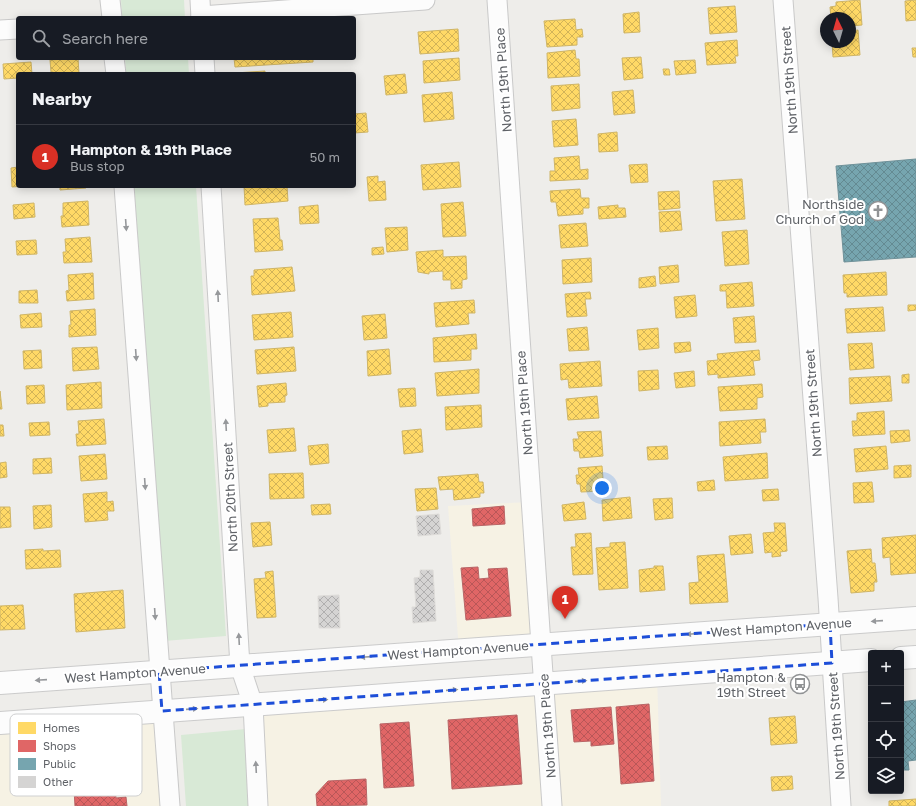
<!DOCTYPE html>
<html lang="en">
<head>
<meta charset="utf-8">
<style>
	:root { --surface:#171b24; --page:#20242c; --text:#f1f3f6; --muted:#9ea1a6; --line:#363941; --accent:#d93025 }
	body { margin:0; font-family:"Golos Text",sans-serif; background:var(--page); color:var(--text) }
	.controls { position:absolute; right:12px; bottom:12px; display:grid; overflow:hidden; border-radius:4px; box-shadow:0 2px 10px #0003 }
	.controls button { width:36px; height:36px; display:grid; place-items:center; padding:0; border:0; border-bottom:1px solid var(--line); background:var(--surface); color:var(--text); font:20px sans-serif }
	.compass { position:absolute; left:820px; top:12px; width:36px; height:36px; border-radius:50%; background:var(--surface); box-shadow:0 2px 10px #0003; rotate:355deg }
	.you { position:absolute; left:602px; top:488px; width:14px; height:14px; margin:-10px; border:3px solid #fff; border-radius:50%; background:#1a73e8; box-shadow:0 0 0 6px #1a73e833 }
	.badge { display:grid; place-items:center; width:26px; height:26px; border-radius:50%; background:var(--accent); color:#fff; font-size:13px; font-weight:700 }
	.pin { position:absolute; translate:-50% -33px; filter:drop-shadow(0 1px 2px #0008) }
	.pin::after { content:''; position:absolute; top:21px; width:14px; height:12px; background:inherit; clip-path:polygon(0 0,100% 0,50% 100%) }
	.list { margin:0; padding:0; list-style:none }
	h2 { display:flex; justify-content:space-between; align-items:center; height:52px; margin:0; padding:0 16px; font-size:17px }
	h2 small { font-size:13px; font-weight:400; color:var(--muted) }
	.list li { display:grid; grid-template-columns:26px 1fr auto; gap:12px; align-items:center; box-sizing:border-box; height:64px; padding:0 16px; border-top:1px solid var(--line) }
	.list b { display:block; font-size:15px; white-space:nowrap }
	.list p { margin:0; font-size:13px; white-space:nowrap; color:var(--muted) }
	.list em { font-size:13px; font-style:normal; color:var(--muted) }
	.icon { flex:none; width:22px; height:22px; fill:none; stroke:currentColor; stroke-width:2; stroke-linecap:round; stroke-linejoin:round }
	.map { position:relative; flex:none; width:916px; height:806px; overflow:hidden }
	.search { position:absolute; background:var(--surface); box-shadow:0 2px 10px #0003; left:16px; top:16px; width:340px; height:44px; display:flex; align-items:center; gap:10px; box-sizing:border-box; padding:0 14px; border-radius:4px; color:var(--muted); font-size:15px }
	.panel { position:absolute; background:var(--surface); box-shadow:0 2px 10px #0003; left:16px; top:72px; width:340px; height:116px; border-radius:4px }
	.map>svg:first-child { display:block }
	.commercial { fill:#f6f2e4 }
	.grass { fill:#d8e9d6 }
	.homes { fill:url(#homes-cross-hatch); stroke:#cfb566 }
	.shops { fill:url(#shops-cross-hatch); stroke:#b96566 }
	.public { fill:url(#public-cross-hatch); stroke:#6f9199 }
	.building { fill:url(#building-cross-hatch); stroke:#dedcd9 }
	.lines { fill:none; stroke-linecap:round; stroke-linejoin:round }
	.street-casing { stroke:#c9c9c9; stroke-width:21 }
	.secondary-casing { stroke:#cbcbcb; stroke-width:24 }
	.street { stroke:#fcfcfc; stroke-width:19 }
	.secondary { stroke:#fcfcfc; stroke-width:22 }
	.oneway { fill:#96989b }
	.marked { fill:none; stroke:#1d4ed8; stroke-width:3; stroke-dasharray:8 5; stroke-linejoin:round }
	.labels { text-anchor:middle; stroke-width:4; stroke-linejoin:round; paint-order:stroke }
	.street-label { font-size:13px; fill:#5f6267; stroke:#fff }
	.poi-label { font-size:13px; fill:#5f6267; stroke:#fff; text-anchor:end }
	.key { fill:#fff; stroke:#cfd0d1; stroke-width:1 }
	.key-label { font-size:11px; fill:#5f6267 }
</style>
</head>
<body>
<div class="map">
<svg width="916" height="806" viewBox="0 0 916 806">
	<defs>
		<pattern id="homes-cross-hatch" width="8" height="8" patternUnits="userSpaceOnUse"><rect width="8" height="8" fill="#ffd966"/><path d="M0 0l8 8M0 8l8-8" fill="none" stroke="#d2b358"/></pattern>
		<pattern id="shops-cross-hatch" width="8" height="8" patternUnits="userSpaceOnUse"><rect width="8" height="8" fill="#e06666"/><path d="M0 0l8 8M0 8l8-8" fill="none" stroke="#b95758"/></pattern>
		<pattern id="public-cross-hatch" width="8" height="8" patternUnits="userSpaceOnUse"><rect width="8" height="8" fill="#76a5af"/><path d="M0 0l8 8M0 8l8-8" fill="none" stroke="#648a92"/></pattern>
		<pattern id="building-cross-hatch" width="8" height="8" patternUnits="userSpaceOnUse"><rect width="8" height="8" fill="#d5d4d3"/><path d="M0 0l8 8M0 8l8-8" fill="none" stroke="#b0afaf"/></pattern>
	</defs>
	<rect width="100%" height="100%" fill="#eeedea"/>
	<!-- commercial -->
	<g class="commercial">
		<polygon points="531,502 541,644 459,650 448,506"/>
		<polygon points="657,675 661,806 258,806 253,705"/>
		<polygon points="162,711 170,806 0,806 0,723"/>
	</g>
	<!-- grass -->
	<g class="grass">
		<polygon points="121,0 184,0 185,18 122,18"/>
		<polygon points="125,58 188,58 189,74 126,74"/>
		<polygon points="134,186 196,186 226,636 164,641"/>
		<polygon points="246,729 251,806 186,806 181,735"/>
	</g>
	<!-- homes -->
	<g class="homes">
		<polygon points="860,0 862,25 850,26 850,18 831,18 830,7 836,6 836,2"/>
		<polygon points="916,0 916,20 906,21 905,1"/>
		<polygon points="735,6 737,32 710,34 708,8"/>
		<polygon points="639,12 640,32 624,33 623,14"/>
		<polygon points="575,19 576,30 582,29 583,37 577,37 577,45 547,47 544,21"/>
		<polygon points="458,29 459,51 420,54 418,32"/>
		<polygon points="858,30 860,55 833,57 832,42 850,42 850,31"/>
		<polygon points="737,40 738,56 735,56 736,63 707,65 705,43"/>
		<polygon points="912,48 916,48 916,57 913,57"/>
		<polygon points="575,50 576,59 579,59 580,76 548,78 547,53"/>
		<polygon points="641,57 643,78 624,80 622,58"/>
		<polygon points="78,58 79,74 54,74 53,72 51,72 50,60"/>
		<polygon points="234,58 313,58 313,62 235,67"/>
		<polygon points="459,58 460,80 424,83 423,61"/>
		<polygon points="695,60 696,73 676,75 674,61"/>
		<polygon points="31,62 32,74 18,74 18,78 4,79 3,64"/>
		<polygon points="663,69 669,69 670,75 664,75"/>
		<polygon points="265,71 265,74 235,74 235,73"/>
		<polygon points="405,74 407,93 386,95 384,76"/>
		<polygon points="579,84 580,108 552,111 551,86"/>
		<polygon points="633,90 635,113 614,115 612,92"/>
		<polygon points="452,92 454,119 424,122 422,95"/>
		<polygon points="366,113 368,132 354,133 354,114"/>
		<polygon points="576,119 578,145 554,147 552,121"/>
		<polygon points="617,132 618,151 599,152 598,134"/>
		<polygon points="579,156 580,170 588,169 588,179 550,181 550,171 555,171 554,158"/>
		<polygon points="459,162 461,187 423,190 421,165"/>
		<polygon points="647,164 648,182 631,183 629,165"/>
		<polygon points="18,167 18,186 26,186 12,187 11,168"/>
		<polygon points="378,176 378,182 385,181 386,200 369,201 367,177"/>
		<polygon points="742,179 745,219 716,221 713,181"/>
		<polygon points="60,186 86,186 86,188 60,190"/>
		<polygon points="244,186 287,186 288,201 245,205"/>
		<polygon points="580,189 581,198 589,198 589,208 583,208 583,214 558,216 556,202 551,202 550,191"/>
		<polygon points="679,191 680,208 659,210 658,192"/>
		<polygon points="88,201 89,225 62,227 61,216 63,216 63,203"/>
		<polygon points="463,202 466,236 443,237 441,204"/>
		<polygon points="34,203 35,217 14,219 13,205"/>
		<polygon points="318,205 319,223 300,224 299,207"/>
		<polygon points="618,205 618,208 625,208 626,217 599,219 598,207"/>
		<polygon points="680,211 682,230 660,232 659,212"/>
		<polygon points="278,218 280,240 282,240 283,250 255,252 253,219"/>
		<polygon points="586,223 588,246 561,248 559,225"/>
		<polygon points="407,227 408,250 387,252 385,228"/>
		<polygon points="747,230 749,264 725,266 722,232"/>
		<polygon points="90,237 92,262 64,263 63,252 66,252 65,239"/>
		<polygon points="36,240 37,254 17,255 16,241"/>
		<polygon points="383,247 384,254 372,255 372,248"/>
		<polygon points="443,250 443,257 466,256 467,279 462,280 462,288 451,289 451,280 443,280 443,271 429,272 429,274 418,272 416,252"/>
		<polygon points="591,258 592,282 563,284 562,260"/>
		<polygon points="678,265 679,282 660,284 659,267"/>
		<polygon points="292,267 295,291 252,295 251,276 254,276 254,270"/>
		<polygon points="886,272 887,295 847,297 847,293 844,293 843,275"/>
		<polygon points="93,273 94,299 67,301 66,291 69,290 68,275"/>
		<polygon points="655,276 656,286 639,288 639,278"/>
		<polygon points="752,282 754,306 727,308 726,291 720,291 720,285"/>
		<polygon points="37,290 38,303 19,303 19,291"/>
		<polygon points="590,292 591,299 585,299 587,316 567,317 565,294"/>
		<polygon points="695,295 697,316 676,318 674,297"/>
		<polygon points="474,300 475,313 468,313 469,324 436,327 434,303"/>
		<polygon points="908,305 916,305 916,310 908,311"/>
		<polygon points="883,307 885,331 847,333 845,309"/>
		<polygon points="95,309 96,335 69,337 69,325 71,325 70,311"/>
		<polygon points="291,312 293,337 254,340 252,315"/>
		<polygon points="41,313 42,327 21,328 20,315"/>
		<polygon points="385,314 387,338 364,340 362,316"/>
		<polygon points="754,316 756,342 735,343 733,318"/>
		<polygon points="587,327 589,350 569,351 567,329"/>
		<polygon points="658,328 659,348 639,350 637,330"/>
		<polygon points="476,334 477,349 471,349 471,360 434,362 433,338"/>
		<polygon points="690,342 691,351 675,353 674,343"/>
		<polygon points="872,343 874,368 850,370 848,344"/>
		<polygon points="97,347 99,369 73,371 72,348"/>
		<polygon points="294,347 296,371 257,374 255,350"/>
		<polygon points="389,349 391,374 368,376 367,351"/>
		<polygon points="41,350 42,368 24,369 23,351"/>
		<polygon points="759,350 760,360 753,361 755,375 718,378 718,374 708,375 707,361 718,360 717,354"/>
		<polygon points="600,361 602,386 569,388 568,379 561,380 560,364"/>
		<polygon points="479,369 479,393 437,396 435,373"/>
		<polygon points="658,370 659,389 639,391 638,371"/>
		<polygon points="694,371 695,386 676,388 674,373"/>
		<polygon points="909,374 909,383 902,383 902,375"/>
		<polygon points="890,376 892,401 850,404 849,378"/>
		<polygon points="101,382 102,408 67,410 66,385"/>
		<polygon points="286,383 287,395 285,396 285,402 268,403 268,406 259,407 257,386"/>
		<polygon points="762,384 763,397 757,398 757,409 720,411 718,387"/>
		<polygon points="44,385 45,403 27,404 26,386"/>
		<polygon points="415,388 416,406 400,407 398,389"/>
		<polygon points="0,391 2,409 0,409"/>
		<polygon points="597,396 599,418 568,420 566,399"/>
		<polygon points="481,405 482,427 446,430 445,407"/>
		<polygon points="884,411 885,434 853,436 852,421 857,421 857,413"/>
		<polygon points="104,419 106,444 77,446 76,434 79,434 78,421"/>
		<polygon points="765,419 766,432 760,432 761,443 720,446 719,422"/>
		<polygon points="49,422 50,435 30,436 29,423"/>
		<polygon points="0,425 3,425 4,436 0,436"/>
		<polygon points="294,428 296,451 269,453 267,430"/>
		<polygon points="421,429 423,452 404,454 402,431"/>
		<polygon points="909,430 910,441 891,443 890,431"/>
		<polygon points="601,431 603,456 580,458 579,451 574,451 573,439 579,439 577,432"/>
		<polygon points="328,444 329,463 310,465 308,446"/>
		<polygon points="667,446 668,459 648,460 647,447"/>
		<polygon points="886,446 888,469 856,472 854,449"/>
		<polygon points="767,453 768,478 725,481 723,457"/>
		<polygon points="105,454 107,479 81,481 79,456"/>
		<polygon points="51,458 52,473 33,474 33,459"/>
		<polygon points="6,462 7,477 0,478 0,463"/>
		<polygon points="911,465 911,477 894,478 894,466"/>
		<polygon points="602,466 604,491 581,492 580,484 577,484 576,475 579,475 578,468"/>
		<polygon points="303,473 304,498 270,499 269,474"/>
		<polygon points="478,474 479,482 483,482 484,493 480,493 480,497 454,500 453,489 440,490 438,477"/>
		<polygon points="714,480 715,490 698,491 697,482"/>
		<polygon points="872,482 874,502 854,503 853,483"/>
		<polygon points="436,488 438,509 417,511 415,489"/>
		<polygon points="778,489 779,500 763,501 762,490"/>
		<polygon points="107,492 107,502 113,501 114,511 107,511 108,520 85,522 83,494"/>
		<polygon points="630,497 632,518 603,521 602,500"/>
		<polygon points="672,498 673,518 655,520 653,499"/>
		<polygon points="584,502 586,519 564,521 562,505"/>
		<polygon points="330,504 331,514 312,515 311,505"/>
		<polygon points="51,505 52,527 34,529 33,506"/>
		<polygon points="0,507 10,507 11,527 0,528"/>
		<polygon points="270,522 272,545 253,547 251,523"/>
		<polygon points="774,523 785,523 787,551 780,552 781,556 772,557 772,552 765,553 763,533 775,532"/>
		<polygon points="591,533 593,574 573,575 571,547 576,547 575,534"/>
		<polygon points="751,534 753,553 731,555 729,536"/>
		<polygon points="916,535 916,573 891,575 890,557 883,558 882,538"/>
		<polygon points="625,542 628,588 599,590 596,548 610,547 610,543"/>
		<polygon points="43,549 43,551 60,550 61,567 26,569 25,550"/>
		<polygon points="871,549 872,563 875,563 877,582 874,582 874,591 851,593 847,551"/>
		<polygon points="724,554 728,602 690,604 689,583 699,582 697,556"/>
		<polygon points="654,566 663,566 665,590 640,592 639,570 654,568"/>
		<polygon points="273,571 276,617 257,618 254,579 266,578 265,572"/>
		<polygon points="123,590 125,628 76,632 74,594"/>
		<polygon points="23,605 25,629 0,630 0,606"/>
		<polygon points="795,716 797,743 771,745 769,718"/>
		<polygon points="792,776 793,789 772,791 771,777"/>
		<polygon points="916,799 916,806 889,806 889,801"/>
	</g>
	<!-- shops -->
	<g class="shops">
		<polygon points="504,506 505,524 473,526 472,509"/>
		<polygon points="478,567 479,579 489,578 488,569 507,568 511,616 466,620 461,568"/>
		<polygon points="649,704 654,781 621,784 616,707"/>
		<polygon points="611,707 614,744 591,746 591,741 574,742 571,710"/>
		<polygon points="517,715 522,784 452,789 448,720"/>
		<polygon points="409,722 414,786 384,788 380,724"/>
		<polygon points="100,772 100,780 114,781 115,784 116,798 126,797 127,806 75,806 73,773"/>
		<polygon points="366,779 367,805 317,806 316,794 328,781"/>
	</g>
	<!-- public -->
	<g class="public">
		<polygon points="916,159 916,257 844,262 836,166"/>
		<polygon points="916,700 916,760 908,761 909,770 901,770 901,702"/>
	</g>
	<!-- building -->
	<g class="building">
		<polygon points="439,514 441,534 418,536 416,516"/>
		<polygon points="420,570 433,570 436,621 413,623 412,607 416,607 414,578 420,577"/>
		<polygon points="339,595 340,628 319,628 318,596"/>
	</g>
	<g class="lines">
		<defs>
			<g id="street">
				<polyline points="110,0 112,18"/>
				<polyline points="200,0 201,18"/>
				<polyline points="497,0 552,806"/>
				<polyline points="783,0 828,598 841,806"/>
				<polyline points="201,16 425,0"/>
				<polyline points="0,30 18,29"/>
				<polyline points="114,58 116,74"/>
				<polyline points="204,58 205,74"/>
				<polyline points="124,186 170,806"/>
				<polyline points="211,186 240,666 253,705 258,806"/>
			</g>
			<g id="secondary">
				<polyline points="901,658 916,657"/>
				<polyline points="0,683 916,618"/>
				<polyline points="0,723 871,660"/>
			</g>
		</defs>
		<!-- street casing -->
		<use href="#street" class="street-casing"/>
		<!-- secondary casing -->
		<use href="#secondary" class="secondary-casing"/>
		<!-- street -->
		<use href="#street" class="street"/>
		<!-- secondary -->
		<use href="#secondary" class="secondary"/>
	</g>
	<!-- one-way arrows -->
	<defs><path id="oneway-solid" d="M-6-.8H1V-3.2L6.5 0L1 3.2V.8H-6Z"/></defs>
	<g class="oneway">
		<use href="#oneway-solid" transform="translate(126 225) rotate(86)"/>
		<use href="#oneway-solid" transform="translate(218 296) rotate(-93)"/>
		<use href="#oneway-solid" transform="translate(136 355) rotate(86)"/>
		<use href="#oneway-solid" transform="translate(226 425) rotate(-93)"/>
		<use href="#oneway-solid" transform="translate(145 484) rotate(86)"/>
		<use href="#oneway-solid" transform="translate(155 614) rotate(86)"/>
		<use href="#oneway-solid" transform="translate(877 621) rotate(176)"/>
		<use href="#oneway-solid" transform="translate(692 634) rotate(176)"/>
		<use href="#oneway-solid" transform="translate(239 639) rotate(-93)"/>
		<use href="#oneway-solid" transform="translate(366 657) rotate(176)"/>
		<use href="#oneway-solid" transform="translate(41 680) rotate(176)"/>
		<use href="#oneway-solid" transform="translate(581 681) rotate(-4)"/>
		<use href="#oneway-solid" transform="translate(452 690) rotate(-4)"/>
		<use href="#oneway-solid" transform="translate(322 700) rotate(-4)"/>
		<use href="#oneway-solid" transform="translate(192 709) rotate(-4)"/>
		<use href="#oneway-solid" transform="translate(256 767) rotate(-93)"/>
	</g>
	<!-- marked area -->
	<path class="marked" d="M 830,624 L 832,663 L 162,711 L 159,671 Z"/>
	<!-- icons -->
	<defs>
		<symbol id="church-ring" viewBox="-11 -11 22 22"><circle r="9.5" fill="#fff" stroke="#919395" stroke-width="1.5"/><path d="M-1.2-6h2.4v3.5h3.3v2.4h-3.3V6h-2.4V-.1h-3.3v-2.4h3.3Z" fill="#919395"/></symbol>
		<symbol id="bus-ring" viewBox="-11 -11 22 22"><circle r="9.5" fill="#fff" stroke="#919395" stroke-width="1.5"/><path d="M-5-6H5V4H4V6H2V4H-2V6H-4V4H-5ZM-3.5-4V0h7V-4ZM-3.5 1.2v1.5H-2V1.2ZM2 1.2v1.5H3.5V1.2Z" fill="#919395"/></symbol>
	</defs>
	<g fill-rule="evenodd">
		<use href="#church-ring" x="867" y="200" width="22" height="22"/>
		<use href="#bus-ring" x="789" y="673" width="22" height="22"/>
	</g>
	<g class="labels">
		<!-- street labels -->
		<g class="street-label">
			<text transform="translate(503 80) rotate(-94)" y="5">North 19th Place</text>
			<text transform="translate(789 80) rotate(-94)" y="5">North 19th Street</text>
			<text transform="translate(524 403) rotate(-94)" y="5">North 19th Place</text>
			<text transform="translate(813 403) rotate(-94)" y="5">North 19th Street</text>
			<text transform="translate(230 497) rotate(-93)" y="5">North 20th Street</text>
			<text transform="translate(781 627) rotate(-4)" y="5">West Hampton Avenue</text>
			<text transform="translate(458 650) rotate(-4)" y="5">West Hampton Avenue</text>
			<text transform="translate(135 673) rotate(-4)" y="5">West Hampton Avenue</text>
			<text transform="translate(547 726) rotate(-94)" y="5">North 19th Place</text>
			<text transform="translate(836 726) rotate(-94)" y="5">North 19th Street</text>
		</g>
		<!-- poi labels -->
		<g class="poi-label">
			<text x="864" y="209">Northside<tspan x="864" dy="15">Church of God</tspan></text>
			<text x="786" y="682">Hampton &amp;<tspan x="786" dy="15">19th Street</tspan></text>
		</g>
	</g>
	<!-- legend -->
	<rect x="10" y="714" width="132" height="82" rx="6" class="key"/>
	<rect x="18" y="722" width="18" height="12" fill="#ffd966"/>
	<rect x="18" y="740" width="18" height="12" fill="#e06666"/>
	<rect x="18" y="758" width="18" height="12" fill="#76a5af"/>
	<rect x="18" y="776" width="18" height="12" fill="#d5d4d3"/>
	<g class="key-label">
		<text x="43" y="732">Homes</text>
		<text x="43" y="750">Shops</text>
		<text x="43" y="768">Public</text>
		<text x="43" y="786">Other</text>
	</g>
</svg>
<div class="controls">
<button>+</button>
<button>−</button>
<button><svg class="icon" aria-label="locate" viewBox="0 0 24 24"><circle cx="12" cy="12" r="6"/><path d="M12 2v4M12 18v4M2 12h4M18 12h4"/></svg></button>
<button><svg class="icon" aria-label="layers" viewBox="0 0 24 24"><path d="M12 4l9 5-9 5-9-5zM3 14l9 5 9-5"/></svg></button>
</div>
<svg class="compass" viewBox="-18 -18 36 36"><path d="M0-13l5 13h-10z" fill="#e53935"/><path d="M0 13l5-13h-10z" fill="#9ea1a6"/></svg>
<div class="you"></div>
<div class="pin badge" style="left:565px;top:619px">1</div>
<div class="search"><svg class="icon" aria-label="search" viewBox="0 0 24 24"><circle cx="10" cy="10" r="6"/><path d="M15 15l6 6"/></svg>Search here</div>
<section class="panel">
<h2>Nearby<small></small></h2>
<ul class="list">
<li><span class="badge">1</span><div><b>Hampton &amp; 19th Place</b><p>Bus stop</p></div><em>50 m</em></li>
</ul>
</section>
</div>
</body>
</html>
